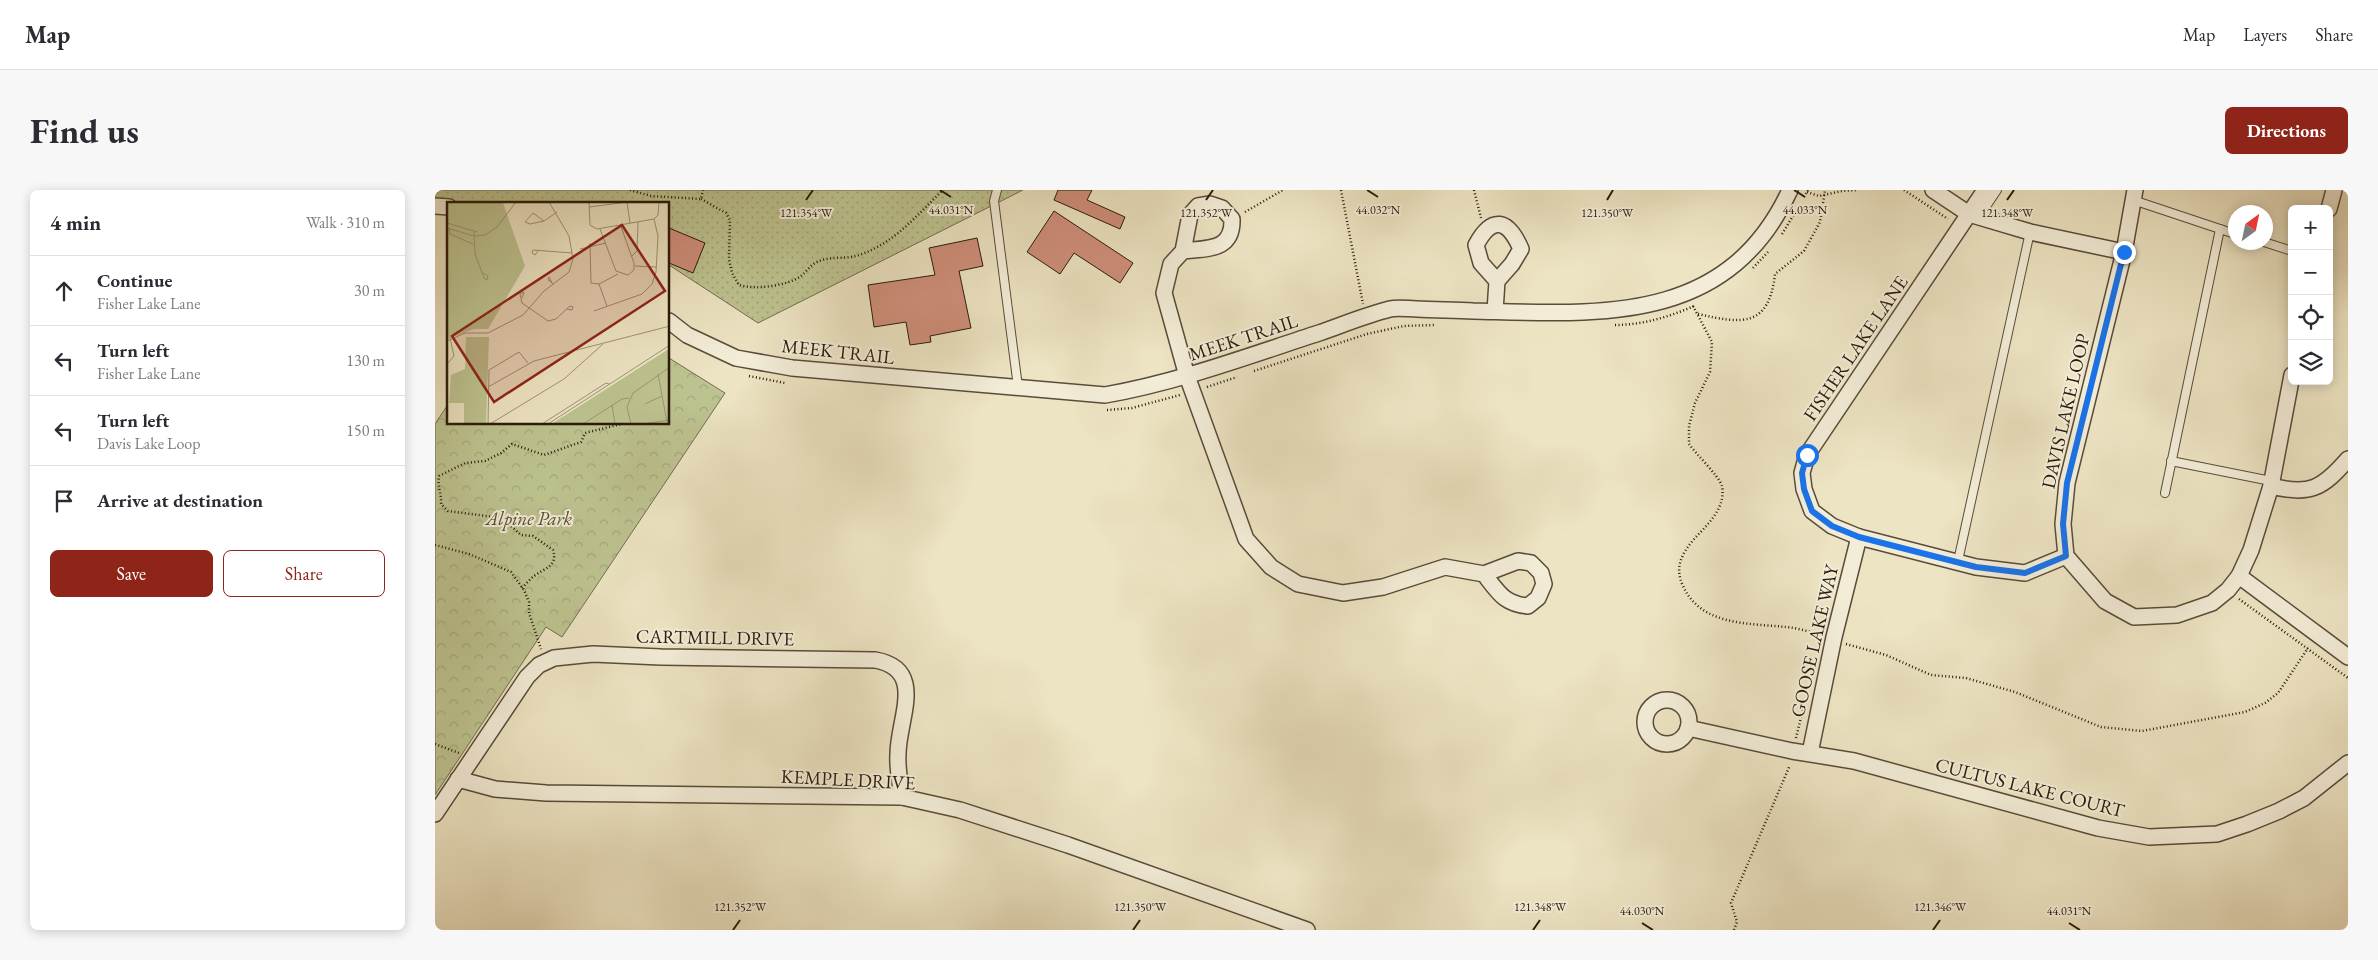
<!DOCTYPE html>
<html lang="en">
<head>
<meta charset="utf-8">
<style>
	:root { --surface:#fff; --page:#f7f7f7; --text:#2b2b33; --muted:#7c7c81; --line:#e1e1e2; --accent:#8f2418 }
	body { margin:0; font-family:"EB Garamond",serif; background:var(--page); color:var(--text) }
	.controls { position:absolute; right:15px; top:15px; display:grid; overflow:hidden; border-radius:8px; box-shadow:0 2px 12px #0003 }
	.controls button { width:45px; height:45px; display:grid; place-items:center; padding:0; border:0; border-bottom:1px solid var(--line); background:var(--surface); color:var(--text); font:25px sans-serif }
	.compass { position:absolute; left:1793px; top:15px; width:45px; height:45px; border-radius:50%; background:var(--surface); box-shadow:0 2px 12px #0003; rotate:33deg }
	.stop { position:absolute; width:15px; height:15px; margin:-11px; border:4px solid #1a73e8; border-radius:50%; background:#fff }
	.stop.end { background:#1a73e8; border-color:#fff; box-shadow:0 1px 5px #0008 }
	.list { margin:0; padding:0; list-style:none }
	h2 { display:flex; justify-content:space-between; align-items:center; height:65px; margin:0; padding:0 20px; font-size:21px }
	h2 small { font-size:16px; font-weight:400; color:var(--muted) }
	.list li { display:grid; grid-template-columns:32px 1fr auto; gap:15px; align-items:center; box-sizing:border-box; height:70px; padding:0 20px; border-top:1px solid var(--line) }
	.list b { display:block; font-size:19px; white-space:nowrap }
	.list p { margin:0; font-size:16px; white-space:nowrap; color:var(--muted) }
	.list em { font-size:16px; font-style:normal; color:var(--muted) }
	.actions { display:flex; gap:10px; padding:15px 20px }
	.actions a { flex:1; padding:11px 0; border:1px solid var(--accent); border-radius:8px; text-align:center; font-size:18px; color:var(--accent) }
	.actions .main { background:var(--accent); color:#fff }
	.icon { flex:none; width:28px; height:28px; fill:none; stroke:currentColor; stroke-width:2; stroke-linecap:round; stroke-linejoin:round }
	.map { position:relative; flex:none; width:1913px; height:740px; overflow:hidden; border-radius:8px }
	header { display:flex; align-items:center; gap:30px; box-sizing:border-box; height:70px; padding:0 25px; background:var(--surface); border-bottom:1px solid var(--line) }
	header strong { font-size:24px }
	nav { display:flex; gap:28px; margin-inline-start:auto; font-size:18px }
	.intro { display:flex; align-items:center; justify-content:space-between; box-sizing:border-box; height:120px; padding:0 30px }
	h1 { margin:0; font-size:35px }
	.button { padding:12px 22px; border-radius:8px; background:var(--accent); color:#fff; font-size:18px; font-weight:700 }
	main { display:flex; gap:30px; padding:0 30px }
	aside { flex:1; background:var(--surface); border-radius:8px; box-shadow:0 2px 12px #0003 }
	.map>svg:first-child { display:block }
	.grass { fill:url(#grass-dots); stroke:#726e4e }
	.park { fill:url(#park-crowns); stroke:#726e4e }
	.building { fill:#cf8e7a; stroke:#281a0b }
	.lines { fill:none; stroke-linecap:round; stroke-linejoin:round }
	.service-casing { stroke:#594c39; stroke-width:10 }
	.minor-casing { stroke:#594c39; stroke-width:18 }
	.path { stroke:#281a0b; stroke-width:2.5; stroke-dasharray:1 2.5; stroke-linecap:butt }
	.service { stroke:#f3edd8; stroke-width:8 }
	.minor { stroke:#f3edd8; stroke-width:15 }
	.route { stroke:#1a73e8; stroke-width:6 }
	.ticks { fill:none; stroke:#281a0b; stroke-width:2 }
	.labels { text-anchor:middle; stroke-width:4; stroke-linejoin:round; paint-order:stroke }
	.street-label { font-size:19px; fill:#281a0b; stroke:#f3edd8 }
	.park-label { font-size:19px; font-style:italic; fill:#554d33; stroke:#f3edd8 }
	.inset-road { fill:none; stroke:#9e9379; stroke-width:1 }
	.view { fill:#8f2418; fill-opacity:0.15; stroke:#8f2418; stroke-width:2.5 }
	.inset-edge { fill:none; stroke:#281a0b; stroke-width:2.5 }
	.ticks-label { font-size:12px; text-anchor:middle; fill:#281a0b; stroke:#f3edd8; stroke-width:4; stroke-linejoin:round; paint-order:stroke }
</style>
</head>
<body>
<header>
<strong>Map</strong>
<nav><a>Map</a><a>Layers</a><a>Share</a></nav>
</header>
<div class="intro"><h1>Find us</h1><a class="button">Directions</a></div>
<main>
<aside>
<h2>4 min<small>Walk · 310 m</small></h2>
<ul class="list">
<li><svg class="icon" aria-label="ahead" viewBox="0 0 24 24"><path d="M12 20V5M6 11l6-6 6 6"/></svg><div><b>Continue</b><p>Fisher Lake Lane</p></div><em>30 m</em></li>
<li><svg class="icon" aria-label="left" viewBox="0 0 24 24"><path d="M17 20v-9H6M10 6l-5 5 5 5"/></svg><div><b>Turn left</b><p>Fisher Lake Lane</p></div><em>130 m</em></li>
<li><svg class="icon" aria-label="left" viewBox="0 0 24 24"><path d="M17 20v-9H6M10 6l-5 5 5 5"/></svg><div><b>Turn left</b><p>Davis Lake Loop</p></div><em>150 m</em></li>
<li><svg class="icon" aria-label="arrive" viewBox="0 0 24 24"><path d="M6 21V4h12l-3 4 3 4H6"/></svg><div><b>Arrive at destination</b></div></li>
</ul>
<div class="actions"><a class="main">Save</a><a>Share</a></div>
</aside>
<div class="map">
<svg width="1913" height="740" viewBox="0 0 1913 740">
	<defs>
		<pattern id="grass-dots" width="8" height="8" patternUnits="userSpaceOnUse" patternTransform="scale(1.25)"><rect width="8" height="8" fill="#bdc390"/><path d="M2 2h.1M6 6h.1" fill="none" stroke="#a2a77b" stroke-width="1.8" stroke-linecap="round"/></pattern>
		<pattern id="park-crowns" width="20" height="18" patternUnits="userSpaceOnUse" patternTransform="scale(1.25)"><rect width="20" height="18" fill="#bdc390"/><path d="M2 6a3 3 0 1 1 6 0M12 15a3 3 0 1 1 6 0" fill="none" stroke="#a2a77b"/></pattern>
	</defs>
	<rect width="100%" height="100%" fill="#ede4c3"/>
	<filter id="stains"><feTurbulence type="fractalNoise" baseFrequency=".004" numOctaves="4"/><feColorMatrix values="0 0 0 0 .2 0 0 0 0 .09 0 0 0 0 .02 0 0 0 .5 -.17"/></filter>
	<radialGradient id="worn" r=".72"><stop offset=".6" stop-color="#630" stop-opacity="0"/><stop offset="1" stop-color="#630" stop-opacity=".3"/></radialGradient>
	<!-- grass -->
	<polygon class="grass" points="0,0 588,0 323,133 234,75 234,14 0,15"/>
	<!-- park -->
	<polygon class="park" points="234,168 290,203 127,447 111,437 0,605 0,234 14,213 14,234 234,234"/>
	<!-- building -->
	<g class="building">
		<polygon points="623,0 657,0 652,10 690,27 685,39 619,10"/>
		<polygon points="619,21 698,73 685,93 639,63 625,84 592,62"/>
		<polygon points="234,38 270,53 258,83 234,73"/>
		<polygon points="542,48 548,76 524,81 536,138 495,146 496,152 475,155 471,132 439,137 433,95 500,85 494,58"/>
	</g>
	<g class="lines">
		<defs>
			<g id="service">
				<polyline points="562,0 559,11 583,197"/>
				<polyline points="1698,10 1800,44"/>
				<polyline points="1544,27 1562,0"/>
				<polyline points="1829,52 1857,61"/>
				<polyline points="1736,271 1836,291"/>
				<polyline points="1730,303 1785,39"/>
				<polyline points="1523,371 1595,42"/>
			</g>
			<g id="minor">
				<polyline points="1498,0 1534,24 1544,27 1595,42 1689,62"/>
				<polyline points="1550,0 1372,265 1367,283 1369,299 1377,321 1397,336 1424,347 1541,377 1590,383 1631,366"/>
				<polyline points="1700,0 1689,62 1632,293 1628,334 1631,366 1670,411 1699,427 1742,425 1777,413 1793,400 1804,386 1816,360 1836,296 1857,185"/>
				<polyline points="0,16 14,17"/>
				<polyline points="1894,19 1899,0"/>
				<path d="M 748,61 C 773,58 798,61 797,29 L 787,18 L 775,14 L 763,16 L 755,25 L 748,61 L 736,74 L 729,103 L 752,186 L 811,349 L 836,377 L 863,394 L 908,403 L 948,397 L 1010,377 L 1049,384 L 1083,371 L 1096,373 L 1106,383 L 1109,394 L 1103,408 L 1093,416 C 1069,414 1063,402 1049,384"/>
				<path d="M 1060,121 L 1062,91 L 1077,74 L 1086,59 C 1073,29 1057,25 1041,55 L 1046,73 L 1062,91"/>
				<path d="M 234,131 L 252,145 L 301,168 L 357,178 L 670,205 C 744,192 813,166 884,143 C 907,135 931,125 955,119 C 963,117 973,119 982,119 C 1000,120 1019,120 1038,121 C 1165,124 1292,136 1355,0"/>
				<path d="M 1836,296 C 1875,306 1888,298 1913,269"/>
				<polyline points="1804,386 1913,467"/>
				<circle cx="1232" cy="532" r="22"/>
				<polyline points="1253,538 1357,561 1419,571 1663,638 1714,647 1782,644 1812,634 1844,621 1869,608 1913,573"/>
				<polyline points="1375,563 1399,447 1424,347"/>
				<polyline points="23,589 60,599 111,603 467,607 525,620 633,655 872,740"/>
				<path d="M 0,624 L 92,487 L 104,475 L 119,468 L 158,464 L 226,467 L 440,470 C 492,479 463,529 463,564 C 462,578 465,593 467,607"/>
			</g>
		</defs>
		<!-- service casing -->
		<use href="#service" class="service-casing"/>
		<!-- minor casing -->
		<use href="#minor" class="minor-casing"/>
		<!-- path -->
		<g class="path">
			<polyline points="195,0 216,6 266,9 268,0"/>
			<polyline points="906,0 928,114"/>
			<polyline points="1039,0 1046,28"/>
			<polyline points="1469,0 1513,29"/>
			<polyline points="1372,2 1384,6 1407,1 1422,0"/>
			<polyline points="1369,7 1373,0"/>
			<path d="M 266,9 L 291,23 L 295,30 L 294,69 L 297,83 L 304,95 C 320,100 352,96 366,86 C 371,82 375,76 380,73 C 394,65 410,70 424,65 C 460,53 482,25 508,0"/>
			<polyline points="810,22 848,0"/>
			<polyline points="1347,44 1361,21"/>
			<polyline points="1318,78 1333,62"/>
			<path d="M 1258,116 L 1277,152 L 1275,182 L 1260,213 L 1254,236 L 1254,254 C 1261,264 1284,286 1287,296 C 1291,318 1273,334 1260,348 C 1247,363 1239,377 1248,396 C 1266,436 1313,433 1351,437 C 1363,438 1374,442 1385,444"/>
			<path d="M 1263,124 C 1307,134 1334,138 1340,84 L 1369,61 L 1385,32 L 1390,0"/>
			<path d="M 1180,135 C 1207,135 1234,127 1259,116"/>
			<polyline points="819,181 932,144 969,136 999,135"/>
			<polyline points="314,186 350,193"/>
			<polyline points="772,197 802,187"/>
			<polyline points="672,220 697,218 745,205"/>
			<polyline points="0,355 34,364 76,382 89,400 94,412 94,423 106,459"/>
			<path d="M 87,398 C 91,394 95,389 99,386 C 110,378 123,376 118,360 L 98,346 L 86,345 L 76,336 L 59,327 L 13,321 L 6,314 C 7,304 2,297 4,286 L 30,273 L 50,271 L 66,263 L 77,254 L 109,265 L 146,252 L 150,243 L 186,234"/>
			<polyline points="1804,409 1913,488"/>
			<polyline points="1411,454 1451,465 1496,485 1531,488 1580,502 1666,537 1707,541 1810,522 1830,513 1843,503 1873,458"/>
			<polyline points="1361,548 1368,519"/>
			<polyline points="0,554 24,563"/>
			<polyline points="1299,740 1302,732 1296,713 1355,575"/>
		</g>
		<!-- service -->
		<use href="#service" class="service"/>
		<!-- minor -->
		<use href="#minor" class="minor"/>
	</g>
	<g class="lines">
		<!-- route -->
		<polyline class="route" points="1372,265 1367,283 1369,299 1377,321 1397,336 1424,347 1541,377 1590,383 1631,366 1628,334 1632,293 1689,62"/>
	</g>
	<!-- ticks -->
	<path class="ticks" d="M 505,0 L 516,7M 932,0 L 943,7M 1359,0 L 1370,7M 371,10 L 378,0M 771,10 L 778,0M 1172,10 L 1178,0M 1572,10 L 1579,0M 1207,733 L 1218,740M 1634,733 L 1645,740M 298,740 L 305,730M 698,740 L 705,730M 1098,740 L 1105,730M 1498,740 L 1505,730"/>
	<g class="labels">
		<!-- street labels -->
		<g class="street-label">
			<text transform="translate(808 147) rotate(-18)" y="7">MEEK TRAIL</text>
			<text transform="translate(1420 158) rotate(-56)" y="7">FISHER LAKE LANE</text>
			<text transform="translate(403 161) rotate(6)" y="7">MEEK TRAIL</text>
			<text transform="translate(1630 221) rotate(-77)" y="7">DAVIS LAKE LOOP</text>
			<text transform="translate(280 447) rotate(1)" y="7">CARTMILL DRIVE</text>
			<text transform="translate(1379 451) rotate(-77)" y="7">GOOSE LAKE WAY</text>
			<text transform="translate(413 589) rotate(3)" y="7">KEMPLE DRIVE</text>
			<text transform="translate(1595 597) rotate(14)" y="7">CULTUS LAKE COURT</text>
		</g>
		<!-- park labels -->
		<g class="park-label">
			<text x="94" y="335">Alpine Park</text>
		</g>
	</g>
	<!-- overview -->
	<g transform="translate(12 12)">
		<rect width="222" height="222" fill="#ede4c3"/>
		<path d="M 0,0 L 56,1 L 78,64 L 41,127 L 27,127 L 0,137 Z" fill="#bdc390"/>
		<path d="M 222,147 L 222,222 L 105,222 L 180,174 Z" fill="#bdc390"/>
		<path d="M 19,135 L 42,135 L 39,222 L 17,222 L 17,201 L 2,201 L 4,173 L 18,167 ZM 222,147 L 222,156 L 125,222 L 105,222 Z" fill="#bdc390"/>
		<path class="inset-road" d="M 142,0 L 143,23 L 150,27 L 207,17 L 211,13 L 212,0M 180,0 L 183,21M 142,5 L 181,0M 97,19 L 86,11 L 78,20 L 83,22 L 97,19 L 110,10M 0,21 L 30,30M 0,26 L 27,34 L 38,33 L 50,25 L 69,0M 2,26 L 3,32 L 26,42M 153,27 L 169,69 L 181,73 L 187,68 L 187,61 L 173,22M 27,30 L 28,52 L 37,76 L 40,78 L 41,74 L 36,71M 143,41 L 144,81 L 152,82 L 171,72M 133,47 L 159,41M 91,49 L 88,53 L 85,51 L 86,48 L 125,51M 185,54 L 190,49 L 191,20M 188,64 L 209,65M 105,80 L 101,78 L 102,75 L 106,83M 152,82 L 160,104M 75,96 L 77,90 L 73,92 L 75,101 L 101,119 L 109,117 L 123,104 L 126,105 L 125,108 L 120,107M 147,109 L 195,92 L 205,82 L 209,70 L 211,34 L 207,17M 0,139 L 18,131 L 41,131 L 76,113 L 97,89 L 122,70 L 126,57 L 122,34 L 102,0M 0,162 L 7,154 L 3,136M 211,172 L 220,220M 41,185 L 87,159 L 223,124M 0,186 L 0,203M 198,202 L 215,194M 165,203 L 168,222M 41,222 L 42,168 L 72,150 L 81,161M 43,222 L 117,177 L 156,142M 95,222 L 159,181 L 162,182M 101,222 L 223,143M 136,222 L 175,197 L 182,196M 184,222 L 180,205 L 186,191 L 223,165M 195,222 L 223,218"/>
		<path class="view" d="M 175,23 L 218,89 L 47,200 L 5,134 Z"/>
		<rect width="222" height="222" class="inset-edge"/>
	</g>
	<g class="ticks-label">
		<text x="516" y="24">44.031°N</text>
		<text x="943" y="24">44.032°N</text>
		<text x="1370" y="24">44.033°N</text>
		<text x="371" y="27">121.354°W</text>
		<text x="771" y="27">121.352°W</text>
		<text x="1172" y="27">121.350°W</text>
		<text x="1572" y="27">121.348°W</text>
		<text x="305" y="721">121.352°W</text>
		<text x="705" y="721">121.350°W</text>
		<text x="1105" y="721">121.348°W</text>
		<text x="1505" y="721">121.346°W</text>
		<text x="1207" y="725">44.030°N</text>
		<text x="1634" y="725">44.031°N</text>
	</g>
	<rect width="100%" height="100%" filter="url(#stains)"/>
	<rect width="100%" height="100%" fill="url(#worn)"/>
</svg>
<div class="controls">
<button>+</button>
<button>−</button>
<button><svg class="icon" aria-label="locate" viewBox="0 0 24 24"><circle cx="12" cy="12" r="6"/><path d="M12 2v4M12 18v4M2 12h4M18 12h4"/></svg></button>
<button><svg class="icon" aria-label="layers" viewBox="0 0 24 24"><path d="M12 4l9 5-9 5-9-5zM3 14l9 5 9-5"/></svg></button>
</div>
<svg class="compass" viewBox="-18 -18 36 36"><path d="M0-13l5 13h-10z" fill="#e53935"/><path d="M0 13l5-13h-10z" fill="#7c7c81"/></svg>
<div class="stop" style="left:1372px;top:265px"></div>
<div class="stop end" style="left:1689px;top:62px"></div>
</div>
</main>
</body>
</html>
